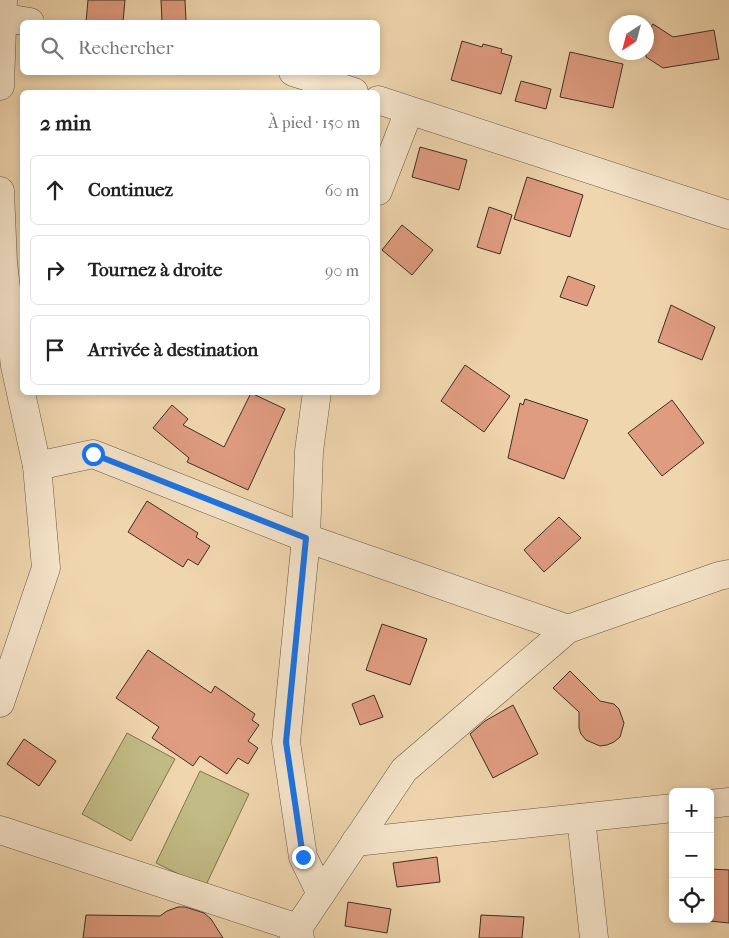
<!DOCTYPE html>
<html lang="fr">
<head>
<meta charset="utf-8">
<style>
	:root { --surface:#fff; --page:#f2f2f2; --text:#222; --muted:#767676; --line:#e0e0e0 }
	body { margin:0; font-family:"IM FELL French Canon",serif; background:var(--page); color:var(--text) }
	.controls { position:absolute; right:15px; bottom:15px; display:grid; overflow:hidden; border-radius:8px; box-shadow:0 2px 8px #0003 }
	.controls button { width:45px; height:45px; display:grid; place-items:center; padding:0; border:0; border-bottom:1px solid var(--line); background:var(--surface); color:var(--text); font:25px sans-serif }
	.compass { position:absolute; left:609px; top:15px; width:45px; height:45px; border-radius:50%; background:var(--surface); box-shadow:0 2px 8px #0003; rotate:216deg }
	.stop { position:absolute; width:15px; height:15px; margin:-11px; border:4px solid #1a73e8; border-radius:50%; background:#fff }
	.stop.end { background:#1a73e8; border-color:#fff; box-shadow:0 1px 5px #0008 }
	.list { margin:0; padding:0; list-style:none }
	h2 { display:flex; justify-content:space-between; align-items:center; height:65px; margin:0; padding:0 20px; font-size:21px }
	h2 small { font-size:16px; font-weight:400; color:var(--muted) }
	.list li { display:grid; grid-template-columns:32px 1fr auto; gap:15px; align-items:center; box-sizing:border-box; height:70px; margin:0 10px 10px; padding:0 10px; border:1px solid var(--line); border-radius:8px }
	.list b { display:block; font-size:19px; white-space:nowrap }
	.list em { font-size:16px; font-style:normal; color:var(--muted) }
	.icon { flex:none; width:28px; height:28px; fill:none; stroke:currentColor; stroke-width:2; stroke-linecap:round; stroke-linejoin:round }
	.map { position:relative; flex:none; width:729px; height:938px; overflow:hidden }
	.search { position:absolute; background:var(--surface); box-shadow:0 2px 8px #0003; left:20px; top:20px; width:360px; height:55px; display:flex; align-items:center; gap:12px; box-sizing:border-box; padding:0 18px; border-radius:8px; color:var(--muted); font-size:19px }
	.panel { position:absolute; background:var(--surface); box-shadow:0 2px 8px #0003; left:20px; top:90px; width:360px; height:305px; border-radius:8px }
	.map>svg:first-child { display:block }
	.green { fill:#c2bb85; stroke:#7e7654 }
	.building { fill:#e09c81; stroke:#3b3023 }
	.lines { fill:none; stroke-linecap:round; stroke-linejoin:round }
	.minor-casing { stroke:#685a46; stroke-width:29 }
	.minor { stroke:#f5e4ca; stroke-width:28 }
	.route { stroke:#1a73e8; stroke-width:6 }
</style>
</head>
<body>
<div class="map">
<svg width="729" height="938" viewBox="0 0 729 938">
	<rect width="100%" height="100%" fill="#f0d6ae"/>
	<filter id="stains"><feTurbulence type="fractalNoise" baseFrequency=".004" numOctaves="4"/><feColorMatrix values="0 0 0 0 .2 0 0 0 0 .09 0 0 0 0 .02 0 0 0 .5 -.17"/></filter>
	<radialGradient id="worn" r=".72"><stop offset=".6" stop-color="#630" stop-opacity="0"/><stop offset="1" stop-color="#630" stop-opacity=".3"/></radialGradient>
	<!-- green -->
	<g class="green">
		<polygon points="127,733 175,759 131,841 82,814"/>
		<polygon points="200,771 249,794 205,887 156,863"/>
	</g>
	<!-- building -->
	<g class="building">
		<polygon points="88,0 125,0 123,22 86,22"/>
		<polygon points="161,0 185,0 186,22 162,22"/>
		<polygon points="653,24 673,37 714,30 719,59 663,68 646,57 646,34"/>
		<polygon points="462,41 482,47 483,44 502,49 501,53 512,56 501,94 451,80"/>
		<polygon points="570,52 623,64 613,108 560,97"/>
		<polygon points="521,81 551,89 546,109 515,101"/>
		<polygon points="420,147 467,160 459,190 412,177"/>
		<polygon points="527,177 583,195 570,237 514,219"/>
		<polygon points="489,207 512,215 500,254 477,247"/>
		<polygon points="402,225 433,250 412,275 382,250"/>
		<polygon points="568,276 595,286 587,306 560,297"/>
		<polygon points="671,305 715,327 702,360 658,342"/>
		<polygon points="465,365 510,396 484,432 441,401"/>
		<polygon points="251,393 285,409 248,490 187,462 189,458 153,428 172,405 188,419 183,425 224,447"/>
		<polygon points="525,399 588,420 564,479 508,458 520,403 523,405"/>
		<polygon points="672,400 704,443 662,476 628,433"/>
		<polygon points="147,501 198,533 196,537 210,546 198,565 188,559 183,567 128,532"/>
		<polygon points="559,517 581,538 544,572 524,550"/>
		<polygon points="382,624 427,639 410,685 366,670"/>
		<polygon points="148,650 211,693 215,686 255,714 252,720 259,725 248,741 258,748 248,764 238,758 227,774 200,756 193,766 152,738 159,727 116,698"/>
		<polygon points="570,671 600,701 614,704 619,709 624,723 620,737 614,742 607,745 600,746 586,740 581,734 579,728 579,712 553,688"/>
		<polygon points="374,695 383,717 360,725 352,704"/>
		<polygon points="513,705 538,754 493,778 470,734 485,721"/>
		<polygon points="24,739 56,761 39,786 7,764"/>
		<polygon points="437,857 440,882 397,887 393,863"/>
		<polygon points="710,869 729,870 729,923 710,921"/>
		<polygon points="348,902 391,909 387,933 345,926"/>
		<polygon points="178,907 185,907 204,913 211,919 223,938 83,938 86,915 160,916 167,911"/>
		<polygon points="481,915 524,917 522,938 479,938"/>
	</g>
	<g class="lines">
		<defs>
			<g id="minor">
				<polyline points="0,17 30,22"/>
				<polyline points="293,72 354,92"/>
				<polyline points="0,86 3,0"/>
				<polyline points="378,100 729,215"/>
				<polyline points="0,191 3,262 15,366 37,466 46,568 0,703"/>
				<polyline points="378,191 409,111"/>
				<polyline points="317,392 309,451 306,538 286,742 303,857 321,894"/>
				<polyline points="37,466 93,454 306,538 568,629"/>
				<polyline points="710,804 729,802"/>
				<polyline points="581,818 594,938"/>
				<polyline points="0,830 298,928 300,938"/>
				<polyline points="355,842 673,808"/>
				<polyline points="294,938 298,928 404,770 568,629 719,576 729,574"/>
			</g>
		</defs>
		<!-- minor casing -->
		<use href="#minor" class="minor-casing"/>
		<!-- minor -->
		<use href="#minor" class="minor"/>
	</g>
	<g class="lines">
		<!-- route -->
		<polyline class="route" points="93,454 306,538 286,742 303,857"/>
	</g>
	<rect width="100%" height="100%" filter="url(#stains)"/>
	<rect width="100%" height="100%" fill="url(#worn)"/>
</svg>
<div class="controls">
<button>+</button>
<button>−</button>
<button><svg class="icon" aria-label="locate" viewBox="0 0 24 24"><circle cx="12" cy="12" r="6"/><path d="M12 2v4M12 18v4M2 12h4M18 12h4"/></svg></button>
</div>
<svg class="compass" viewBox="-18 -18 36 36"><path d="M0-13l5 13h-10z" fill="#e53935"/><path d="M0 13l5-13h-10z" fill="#767676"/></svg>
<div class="stop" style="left:93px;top:454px"></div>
<div class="stop end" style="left:303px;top:857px"></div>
<div class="search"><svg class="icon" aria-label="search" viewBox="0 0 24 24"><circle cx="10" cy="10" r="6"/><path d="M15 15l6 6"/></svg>Rechercher</div>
<section class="panel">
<h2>2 min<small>À pied · 150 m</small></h2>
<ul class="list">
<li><svg class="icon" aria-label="ahead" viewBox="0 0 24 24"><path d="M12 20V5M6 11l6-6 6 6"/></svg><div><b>Continuez</b></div><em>60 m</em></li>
<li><svg class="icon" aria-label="right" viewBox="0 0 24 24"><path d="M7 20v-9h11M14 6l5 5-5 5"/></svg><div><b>Tournez à droite</b></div><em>90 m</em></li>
<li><svg class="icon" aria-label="arrive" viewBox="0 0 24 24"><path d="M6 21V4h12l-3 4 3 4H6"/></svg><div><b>Arrivée à destination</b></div></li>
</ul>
</section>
</div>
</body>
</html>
